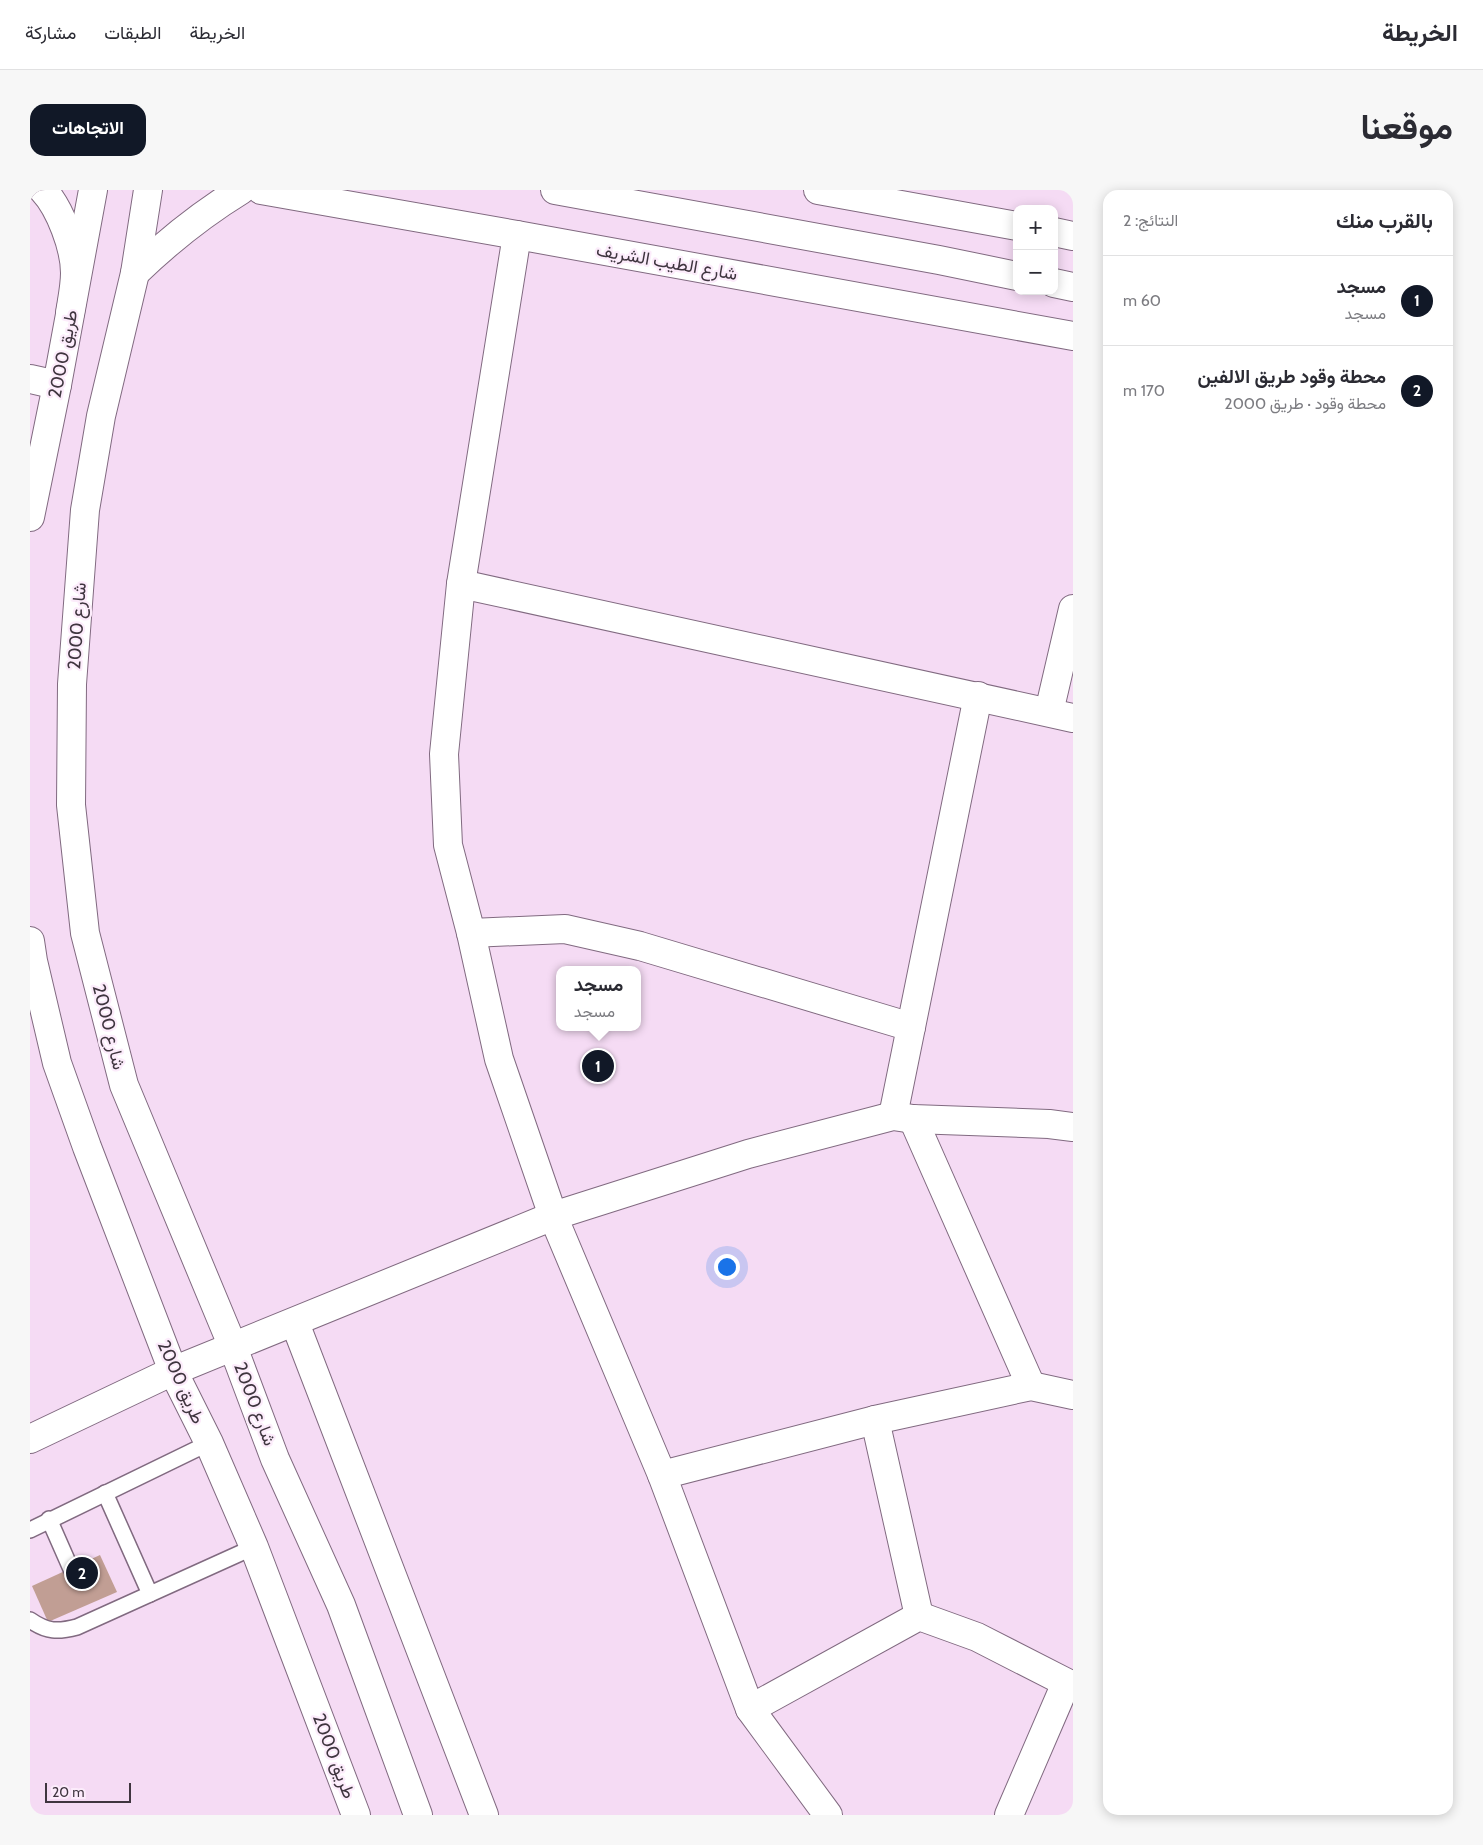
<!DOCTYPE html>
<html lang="ar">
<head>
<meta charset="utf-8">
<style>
	:root { --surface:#fff; --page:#f7f7f7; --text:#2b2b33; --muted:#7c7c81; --line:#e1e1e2; --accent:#111827 }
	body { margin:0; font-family:Cabin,Vazirmatn,sans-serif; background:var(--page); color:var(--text); direction:rtl }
	.controls { position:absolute; right:15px; top:15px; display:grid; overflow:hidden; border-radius:10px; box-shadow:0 2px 12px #0003 }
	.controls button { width:45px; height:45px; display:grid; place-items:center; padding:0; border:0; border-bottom:1px solid var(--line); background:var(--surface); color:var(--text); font:25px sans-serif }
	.scale { position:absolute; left:15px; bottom:12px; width:86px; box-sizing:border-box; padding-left:5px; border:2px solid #3f353f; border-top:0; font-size:14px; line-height:18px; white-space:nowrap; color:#3f353f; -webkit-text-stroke:4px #fcecfb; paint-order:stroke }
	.you { position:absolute; left:696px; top:1076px; width:18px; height:18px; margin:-12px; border:4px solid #fff; border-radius:50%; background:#1a73e8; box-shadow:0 0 0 8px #1a73e833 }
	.badge { display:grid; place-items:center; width:32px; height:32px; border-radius:50%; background:var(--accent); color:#fff; font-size:16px; font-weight:700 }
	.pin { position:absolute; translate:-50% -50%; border:2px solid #fff; box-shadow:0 1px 5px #0006 }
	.popup { position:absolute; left:526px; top:776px; width:85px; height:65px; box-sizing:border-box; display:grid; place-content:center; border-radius:10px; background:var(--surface); filter:drop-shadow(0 1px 4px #0005); font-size:16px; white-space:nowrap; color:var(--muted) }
	.popup b { font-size:19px; color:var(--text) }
	.popup::after { content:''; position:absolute; left:50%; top:100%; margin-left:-10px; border:10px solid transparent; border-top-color:var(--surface) }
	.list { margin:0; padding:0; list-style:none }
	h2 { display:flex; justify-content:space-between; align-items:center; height:65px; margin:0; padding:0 20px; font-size:21px }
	h2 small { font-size:16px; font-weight:400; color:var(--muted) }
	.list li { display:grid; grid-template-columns:32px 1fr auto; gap:15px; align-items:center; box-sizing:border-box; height:90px; padding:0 20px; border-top:1px solid var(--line) }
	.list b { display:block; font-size:19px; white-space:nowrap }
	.list p { margin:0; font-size:16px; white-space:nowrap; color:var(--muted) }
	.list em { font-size:16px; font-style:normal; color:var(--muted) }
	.map { position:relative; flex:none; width:1043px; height:1625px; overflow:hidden; direction:ltr; border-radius:15px }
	header { display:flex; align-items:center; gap:30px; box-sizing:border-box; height:70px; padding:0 25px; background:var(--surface); border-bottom:1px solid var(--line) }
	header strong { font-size:24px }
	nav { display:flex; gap:28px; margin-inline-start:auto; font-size:18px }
	.intro { display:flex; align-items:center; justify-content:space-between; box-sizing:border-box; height:120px; padding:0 30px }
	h1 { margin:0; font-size:35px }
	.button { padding:12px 22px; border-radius:15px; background:var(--accent); color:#fff; font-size:18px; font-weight:700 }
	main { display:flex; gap:30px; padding:0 30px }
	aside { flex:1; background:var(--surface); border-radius:15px; box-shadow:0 2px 12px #0003 }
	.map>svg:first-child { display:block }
	.building { fill:#c19e94 }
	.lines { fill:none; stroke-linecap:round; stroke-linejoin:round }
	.service-casing { stroke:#816a80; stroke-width:18 }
	.minor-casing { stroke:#816a80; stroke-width:30 }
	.tertiary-casing { stroke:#816a80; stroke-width:30 }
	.secondary-casing { stroke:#816a80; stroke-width:30 }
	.service { stroke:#fff; stroke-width:15 }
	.minor { stroke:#fff; stroke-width:28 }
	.tertiary { stroke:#fff; stroke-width:28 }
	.secondary { stroke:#fff; stroke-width:28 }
	.labels { text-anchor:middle; stroke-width:4.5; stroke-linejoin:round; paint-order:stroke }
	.street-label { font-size:18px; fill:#3f353f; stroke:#fcecfb }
</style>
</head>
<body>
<header>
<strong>الخريطة</strong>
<nav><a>الخريطة</a><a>الطبقات</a><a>مشاركة</a></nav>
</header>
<div class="intro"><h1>موقعنا</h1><a class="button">الاتجاهات</a></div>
<main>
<aside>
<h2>بالقرب منك<small>النتائج: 2</small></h2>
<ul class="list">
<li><span class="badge">1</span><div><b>مسجد</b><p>مسجد</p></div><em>60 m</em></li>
<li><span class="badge">2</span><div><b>محطة وقود طريق الالفين</b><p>محطة وقود · طريق 2000</p></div><em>170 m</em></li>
</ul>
</aside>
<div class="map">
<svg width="1043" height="1625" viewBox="0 0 1043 1625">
	<rect width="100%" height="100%" fill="#f5dbf4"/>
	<!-- building -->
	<polygon class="building" points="70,1365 87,1402 18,1432 2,1396"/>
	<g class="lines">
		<defs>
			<g id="service">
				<polyline points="75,1303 120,1404"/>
				<polyline points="19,1329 41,1379"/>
				<polyline points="0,1340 179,1253"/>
				<path d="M 0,1430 C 17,1442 28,1442 47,1437 L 224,1357"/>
			</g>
			<g id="minor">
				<polyline points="788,0 987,36"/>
				<polyline points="1024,42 1043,46"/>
				<polyline points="487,45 431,394 414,564 418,655 441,743 469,869 523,1026 632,1285 720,1519 798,1625"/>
				<polyline points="0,189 27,195"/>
				<polyline points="431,394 1043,528"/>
				<polyline points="1019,522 1043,419"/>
				<polyline points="441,743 535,739 610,756 881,837"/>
				<polyline points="863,926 948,506"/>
				<polyline points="883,929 1001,1196"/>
				<polyline points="265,1133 454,1625"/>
				<polyline points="845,1230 889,1426"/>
				<polyline points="0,1249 143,1181 523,1026 718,964 863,926 883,929 1019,934 1043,937"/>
				<polyline points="632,1285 845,1230 1001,1196 1043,1205"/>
				<polyline points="720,1519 889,1426 947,1447 1043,1496"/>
				<polyline points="979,1625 1036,1493"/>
			</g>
			<g id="tertiary">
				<polyline points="118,0 105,83 71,226 55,320 42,494 41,615 55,743 94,895 203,1157 245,1269 311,1415 388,1625"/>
				<polyline points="0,327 27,195 63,0"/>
				<polyline points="0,751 3,771 27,873 57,957 143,1181 179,1253 224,1357 326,1625"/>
			</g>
			<g id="secondary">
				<path d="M 13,0 C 30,18 45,58 45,83 C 45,96 42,110 40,123"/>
				<polyline points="231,0 487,45 1043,146"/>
				<polyline points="525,0 909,70 987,86"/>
				<path d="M 105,83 C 138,51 172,24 211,0"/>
				<polyline points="1024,93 1043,97"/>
			</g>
		</defs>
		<!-- service casing -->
		<use href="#service" class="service-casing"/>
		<!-- minor casing -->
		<use href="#minor" class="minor-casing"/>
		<!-- tertiary casing -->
		<use href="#tertiary" class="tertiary-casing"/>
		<!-- secondary casing -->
		<use href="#secondary" class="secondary-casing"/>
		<!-- service -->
		<use href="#service" class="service"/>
		<!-- minor -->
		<use href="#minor" class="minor"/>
		<!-- tertiary -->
		<use href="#tertiary" class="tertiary"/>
		<!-- secondary -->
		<use href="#secondary" class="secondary"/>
	</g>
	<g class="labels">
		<!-- street labels -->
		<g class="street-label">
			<text transform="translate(637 72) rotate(10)" y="6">شارع الطيب الشريف</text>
			<text transform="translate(33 164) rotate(-79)" y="6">طريق 2000</text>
			<text transform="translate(47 436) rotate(-86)" y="6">شارع 2000</text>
			<text transform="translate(79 837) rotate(76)" y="6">شارع 2000</text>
			<text transform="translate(151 1192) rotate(66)" y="6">طريق 2000</text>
			<text transform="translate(225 1214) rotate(69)" y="6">شارع 2000</text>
			<text transform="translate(304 1566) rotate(69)" y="6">طريق 2000</text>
		</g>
	</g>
</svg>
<div class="controls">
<button>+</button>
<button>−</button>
</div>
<div class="scale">20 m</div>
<div class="you"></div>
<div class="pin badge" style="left:568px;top:876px">1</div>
<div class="popup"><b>مسجد</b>مسجد</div>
<div class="pin badge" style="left:52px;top:1383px">2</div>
</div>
</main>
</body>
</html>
